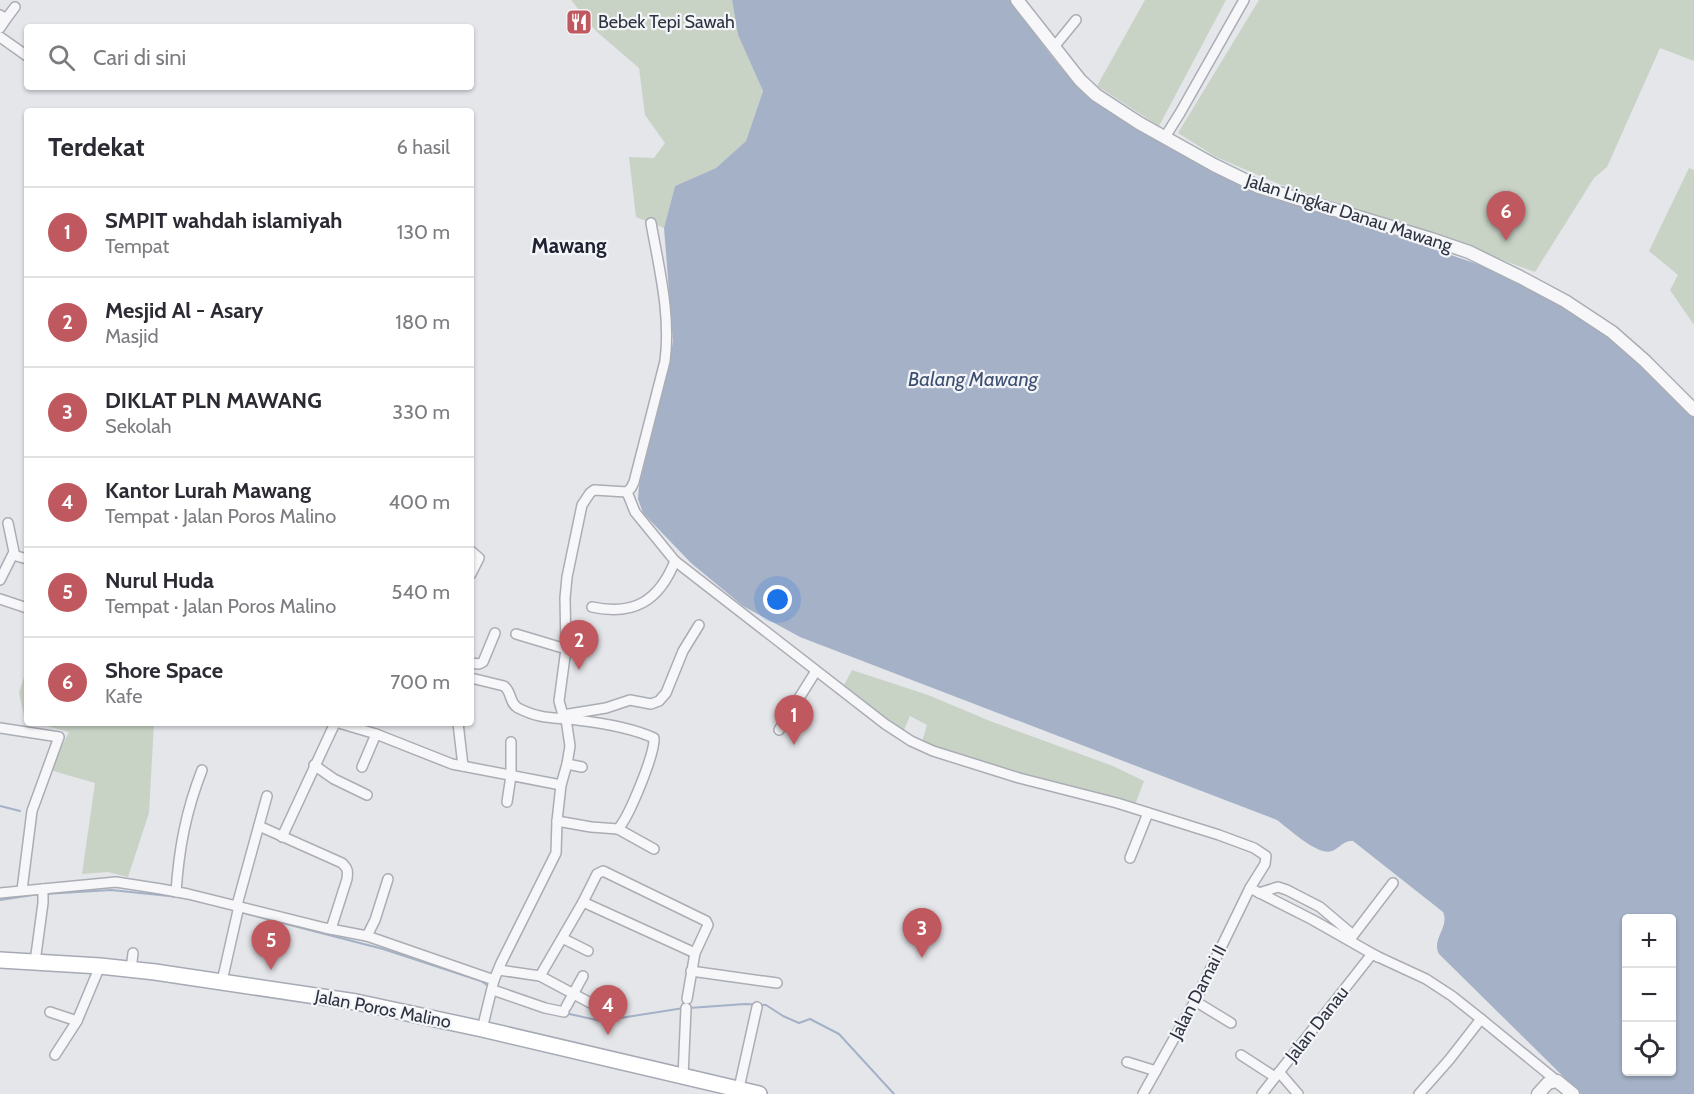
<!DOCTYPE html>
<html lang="id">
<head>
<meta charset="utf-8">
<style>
	:root { --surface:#fff; --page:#f2f2f3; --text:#2b2b33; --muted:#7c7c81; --line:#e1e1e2; --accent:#c0595f }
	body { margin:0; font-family:Cabin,sans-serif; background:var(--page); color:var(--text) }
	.controls { position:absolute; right:18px; bottom:18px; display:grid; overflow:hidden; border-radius:6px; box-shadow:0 2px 4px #0004 }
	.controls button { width:54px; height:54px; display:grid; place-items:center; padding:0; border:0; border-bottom:2px solid var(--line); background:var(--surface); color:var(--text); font:30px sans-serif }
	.you { position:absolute; left:778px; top:600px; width:21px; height:21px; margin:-15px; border:4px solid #fff; border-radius:50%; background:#1a73e8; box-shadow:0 0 0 9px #1a73e833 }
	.badge { display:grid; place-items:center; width:39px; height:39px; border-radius:50%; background:var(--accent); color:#fff; font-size:20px; font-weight:700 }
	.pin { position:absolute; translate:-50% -50px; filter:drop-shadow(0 2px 3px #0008) }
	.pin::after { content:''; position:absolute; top:32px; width:21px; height:18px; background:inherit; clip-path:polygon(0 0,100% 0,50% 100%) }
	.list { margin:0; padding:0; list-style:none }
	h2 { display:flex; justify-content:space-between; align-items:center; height:78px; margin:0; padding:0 24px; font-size:26px }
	h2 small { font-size:20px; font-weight:400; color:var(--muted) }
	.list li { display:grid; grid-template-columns:39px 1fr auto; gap:18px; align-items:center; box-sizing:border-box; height:90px; padding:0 24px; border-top:2px solid var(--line) }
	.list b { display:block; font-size:22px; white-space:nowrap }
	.list p { margin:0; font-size:20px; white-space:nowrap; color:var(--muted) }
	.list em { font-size:20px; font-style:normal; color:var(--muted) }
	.icon { flex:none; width:33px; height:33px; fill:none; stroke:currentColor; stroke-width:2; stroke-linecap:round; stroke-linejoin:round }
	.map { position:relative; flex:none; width:1694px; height:1094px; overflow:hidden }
	.search { position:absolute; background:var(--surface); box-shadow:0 2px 4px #0004; left:24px; top:24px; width:450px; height:66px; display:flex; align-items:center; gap:15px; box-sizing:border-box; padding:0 21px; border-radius:6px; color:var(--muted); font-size:22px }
	.panel { position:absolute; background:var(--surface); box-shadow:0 2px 4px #0004; left:24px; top:108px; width:450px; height:618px; border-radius:6px }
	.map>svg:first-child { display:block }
	.green { fill:#c8d3c6 }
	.water { fill:#a4b1c6; fill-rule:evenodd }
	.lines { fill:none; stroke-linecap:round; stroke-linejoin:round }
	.stream { stroke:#a4b1c6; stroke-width:2 }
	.minor-casing { stroke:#aaadb4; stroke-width:12 }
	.tertiary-casing { stroke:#aaadb4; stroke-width:15 }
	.primary-casing { stroke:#a5aab5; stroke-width:18 }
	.minor { stroke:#f7f7f9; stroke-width:9 }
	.tertiary { stroke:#f7f7f9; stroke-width:12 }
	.primary { stroke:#fff; stroke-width:15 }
	.labels { text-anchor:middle; stroke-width:4.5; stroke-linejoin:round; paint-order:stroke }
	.poi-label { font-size:18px; fill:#2e3341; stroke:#f4f5f8; text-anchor:start }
	.street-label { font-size:18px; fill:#2e3341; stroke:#f4f5f8 }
	.water-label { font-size:20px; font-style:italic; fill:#3c4f71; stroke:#f4f5f8 }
	.quarter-label { font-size:21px; font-weight:bold; fill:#202432; stroke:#f4f5f8 }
</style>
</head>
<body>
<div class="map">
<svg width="1694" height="1094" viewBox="0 0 1694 1094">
	<rect width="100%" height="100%" fill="#e4e6ea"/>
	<!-- green -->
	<g class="green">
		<polygon points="571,0 732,0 738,35 763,91 746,141 716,168 675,186 664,228 636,217 629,157 654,158 665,143 645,115 639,68 596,31"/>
		<polygon points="1145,0 1226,0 1159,126 1097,86"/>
		<polygon points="1259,0 1694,0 1694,61 1660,48 1607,167 1594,178 1535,272 1414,227 1279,184 1216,157 1178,133"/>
		<polygon points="1689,168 1694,170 1694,325 1670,290 1678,275 1649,251"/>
		<polygon points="27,667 27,721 25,720 19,693"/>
		<polygon points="852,670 928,695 990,721 1113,766 1144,781 1135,805 1101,794 1048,783 921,745 927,725 910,716 903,732 843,687"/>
		<polygon points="36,723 154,723 149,813 128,877 108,872 82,874 95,783 50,770 69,732"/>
	</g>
	<!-- water -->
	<path class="water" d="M 732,0 L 1011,0 C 1036,34 1059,72 1092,98 L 1229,179 L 1480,265 L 1547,296 L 1620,344 L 1694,417 L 1694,1094 L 1581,1094 L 1439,954 C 1431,939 1450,927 1443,912 L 1353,841 C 1343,840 1340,848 1332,851 C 1319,857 1288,828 1277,820 L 800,637 L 743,606 L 691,563 L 643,513 L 638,499 L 639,486 L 669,365 L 673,341 L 664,228 L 675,186 L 716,168 L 746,141 L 763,91 L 738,35 ZM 1626,918 L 1672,918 L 1672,1072 L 1626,1072 Z"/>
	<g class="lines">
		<!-- stream -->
		<g class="stream">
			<polyline points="0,806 20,811"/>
			<polyline points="44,894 111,890 179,897"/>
			<polyline points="0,900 39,894"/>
			<polyline points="240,912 383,949 481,981 490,987"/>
			<polyline points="689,1008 745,1004 766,1005 783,1016 799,1023 810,1019 839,1034 894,1094"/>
			<polyline points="565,1013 601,1021 684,1008"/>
		</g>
		<defs>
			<g id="minor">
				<polyline points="0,15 6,19 0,28"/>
				<polyline points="6,19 15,7"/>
				<polyline points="0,37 27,56"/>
				<polyline points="1054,47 1076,20"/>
				<polyline points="1165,137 1180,113 1244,0"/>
				<path d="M 651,223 C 659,268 671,315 665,361 L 634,482 L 631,488 L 627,492 L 635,512 L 675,561 L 885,724 L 911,741 L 933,751 L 1019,778 L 1117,803 L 1219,835 L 1254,848 L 1266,856 L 1265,864 L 1250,888 L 1313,920 L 1378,957"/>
				<polyline points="471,551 479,558 471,574"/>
				<polyline points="13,555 27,559"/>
				<polyline points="0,580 14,552 8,523"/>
				<polyline points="0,599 27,608"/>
				<path d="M 592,607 C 634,616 659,601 675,561"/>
				<polyline points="516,634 566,649"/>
				<polyline points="471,663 479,664 483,662 495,633"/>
				<path d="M 471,678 L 504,686 C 512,692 509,703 518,708 C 542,720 553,717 577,720 C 602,723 632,728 654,738 C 655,754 629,817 618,829 L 591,827 L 557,821"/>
				<polyline points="563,715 606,708 630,700 651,704 659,701 666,693 683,651 699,625"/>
				<polyline points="339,723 376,734 452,764 561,785"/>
				<polyline points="458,723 463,766"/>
				<polyline points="0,728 59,737 32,811 22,890"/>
				<polyline points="779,730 816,671"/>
				<polyline points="567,764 582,767"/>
				<polyline points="314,765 334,779 367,795"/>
				<polyline points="362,767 376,734"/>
				<polyline points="507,802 511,776 511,742"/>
				<path d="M 259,826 L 342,863 C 348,869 348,871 347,879 L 331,929"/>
				<polyline points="618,829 654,849"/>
				<polyline points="282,837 335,723"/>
				<polyline points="1130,858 1148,813"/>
				<path d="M 176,892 C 179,848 186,811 202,770"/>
				<polyline points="0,893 116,882 161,889 188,894 325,928 367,936 494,980"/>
				<polyline points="1259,893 1278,887 1287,890 1320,907 1353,935"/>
				<polyline points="583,902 597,874 603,871 706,921 708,925 695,953 687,999"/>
				<polyline points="237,905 267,796"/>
				<polyline points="367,936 375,920 388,879"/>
				<polyline points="1351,938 1393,883"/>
				<polyline points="564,939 588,951"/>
				<polyline points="35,962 43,903 43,889"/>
				<polyline points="131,970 133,953"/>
				<polyline points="499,970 540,976 583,902 695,953"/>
				<polyline points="691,971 777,983"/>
				<polyline points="540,976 598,1007"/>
				<polyline points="222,981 239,906"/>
				<polyline points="493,990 545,1008 564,1012"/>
				<polyline points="1195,1001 1231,1023"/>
				<polyline points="566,1007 583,976"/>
				<polyline points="50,1012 77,1021"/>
				<polyline points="1481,1019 1557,1081"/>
				<polyline points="482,1029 494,980 501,963 556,853 557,821 561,785 567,764 570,746 566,719 563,715 559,701 566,649 565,598 567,577 582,505 590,493 594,490 627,492"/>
				<polyline points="55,1055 77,1021 100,966"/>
				<polyline points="1241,1055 1275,1077"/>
				<polyline points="1127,1062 1156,1071"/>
				<polyline points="1279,1072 1298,1094"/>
				<polyline points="683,1077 686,1008"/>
				<polyline points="739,1088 757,1007"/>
				<polyline points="1143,1094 1195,1001 1250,888"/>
				<polyline points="1262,1094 1372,954 1426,979 1452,996 1481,1019 1449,1060 1419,1094"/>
			</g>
			<g id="tertiary">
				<polyline points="1017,0 1080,80 1096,95 1139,123 1214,165 1259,187 1431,239 1469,252 1520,277 1565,301 1612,332 1645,361 1694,410"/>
				<polyline points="1538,1094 1548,1083 1557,1081 1573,1094"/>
			</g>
			<polyline id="primary" points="0,960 100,966 155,972 356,1002 482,1029 759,1094"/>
		</defs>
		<!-- minor casing -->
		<use href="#minor" class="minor-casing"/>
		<!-- tertiary casing -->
		<use href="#tertiary" class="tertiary-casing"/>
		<!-- primary casing -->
		<use href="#primary" class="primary-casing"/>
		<!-- minor -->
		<use href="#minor" class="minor"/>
		<!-- tertiary -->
		<use href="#tertiary" class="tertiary"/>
		<!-- primary -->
		<use href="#primary" class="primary"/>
	</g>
	<!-- icons -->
	<defs>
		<symbol id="restaurant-square" viewBox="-11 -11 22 22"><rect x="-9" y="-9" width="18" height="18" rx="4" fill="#c0595f" stroke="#f4f5f8"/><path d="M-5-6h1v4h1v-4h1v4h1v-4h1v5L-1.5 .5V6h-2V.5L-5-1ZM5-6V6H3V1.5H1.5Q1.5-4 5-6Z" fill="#fff"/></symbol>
	</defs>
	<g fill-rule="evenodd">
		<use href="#restaurant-square" x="564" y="7" width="30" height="30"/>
	</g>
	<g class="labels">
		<!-- poi labels -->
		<g class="poi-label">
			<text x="598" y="28">Bebek Tepi Sawah</text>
		</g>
		<!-- street labels -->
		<g class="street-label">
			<text transform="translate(1349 213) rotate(18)" y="6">Jalan Lingkar Danau Mawang</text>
			<text transform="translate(1198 992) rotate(-63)" y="6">Jalan Damai II</text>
			<text transform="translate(383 1009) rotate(11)" y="6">Jalan Poros Malino</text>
			<text transform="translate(1317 1024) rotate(-52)" y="6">Jalan Danau</text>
		</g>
		<!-- water labels -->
		<g class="water-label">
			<text x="973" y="386">Balang Mawang</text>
		</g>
		<!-- quarter labels -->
		<g class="quarter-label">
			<text x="569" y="253">Mawang</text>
		</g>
	</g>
</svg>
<div class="controls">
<button>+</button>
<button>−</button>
<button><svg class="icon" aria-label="locate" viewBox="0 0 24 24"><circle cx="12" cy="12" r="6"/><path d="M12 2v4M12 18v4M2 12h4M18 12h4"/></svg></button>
</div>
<div class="you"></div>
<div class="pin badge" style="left:794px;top:745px">1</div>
<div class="pin badge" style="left:579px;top:670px">2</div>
<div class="pin badge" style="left:922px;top:958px">3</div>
<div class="pin badge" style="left:608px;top:1035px">4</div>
<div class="pin badge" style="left:271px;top:970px">5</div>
<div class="pin badge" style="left:1506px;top:241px">6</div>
<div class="search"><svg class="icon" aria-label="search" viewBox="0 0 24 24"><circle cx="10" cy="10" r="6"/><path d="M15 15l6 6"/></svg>Cari di sini</div>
<section class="panel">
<h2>Terdekat<small>6 hasil</small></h2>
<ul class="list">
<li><span class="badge">1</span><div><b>SMPIT wahdah islamiyah</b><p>Tempat</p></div><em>130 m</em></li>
<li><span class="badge">2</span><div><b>Mesjid Al - Asary</b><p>Masjid</p></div><em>180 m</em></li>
<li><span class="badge">3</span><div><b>DIKLAT PLN MAWANG</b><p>Sekolah</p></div><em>330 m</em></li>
<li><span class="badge">4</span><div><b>Kantor Lurah Mawang</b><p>Tempat · Jalan Poros Malino</p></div><em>400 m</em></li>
<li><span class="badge">5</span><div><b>Nurul Huda</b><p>Tempat · Jalan Poros Malino</p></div><em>540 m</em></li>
<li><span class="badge">6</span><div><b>Shore Space</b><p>Kafe</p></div><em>700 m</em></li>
</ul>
</section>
</div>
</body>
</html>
